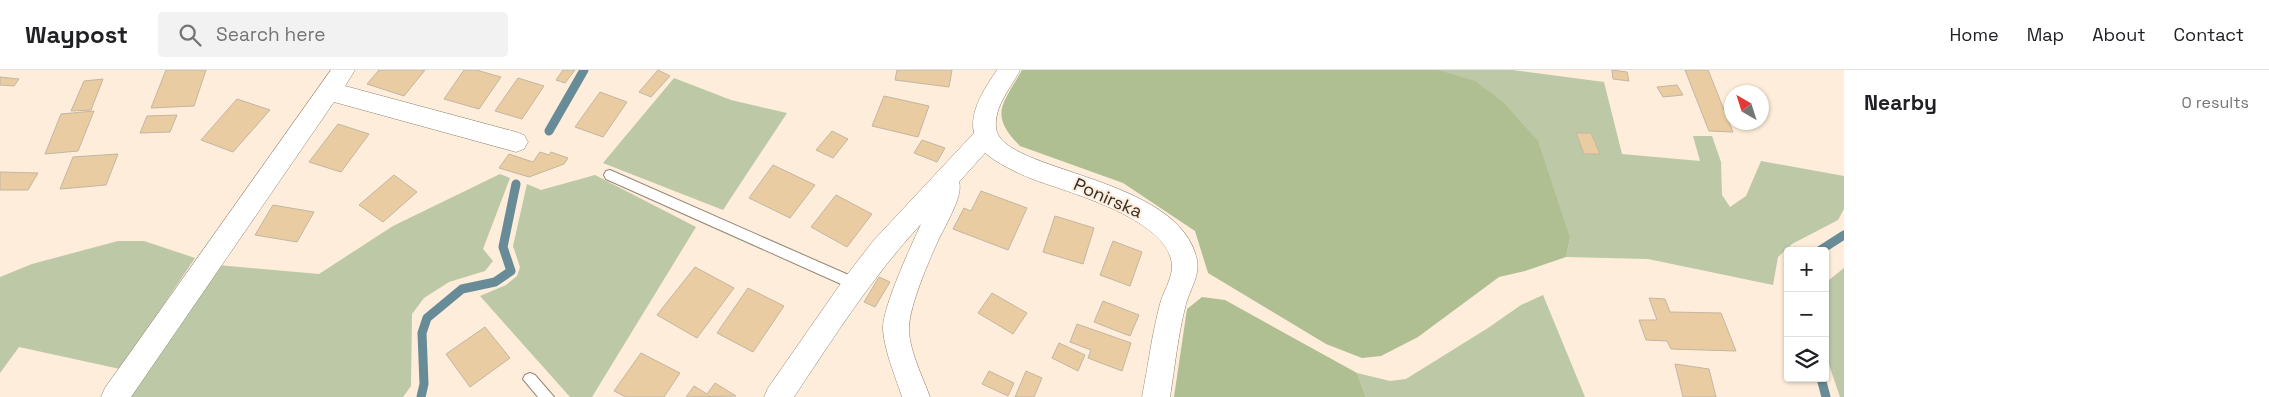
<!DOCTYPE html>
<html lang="en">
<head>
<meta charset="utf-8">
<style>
	:root { --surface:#fff; --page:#f2f2f2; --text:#202124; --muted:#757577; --line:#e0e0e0 }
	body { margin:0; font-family:"Space Grotesk",sans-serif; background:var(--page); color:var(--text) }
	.controls { position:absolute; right:15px; bottom:15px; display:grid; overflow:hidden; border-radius:5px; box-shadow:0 1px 4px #0004 }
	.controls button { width:45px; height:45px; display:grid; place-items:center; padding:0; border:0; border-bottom:1px solid var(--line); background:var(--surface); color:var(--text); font:25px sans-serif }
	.compass { position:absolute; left:1724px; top:15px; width:45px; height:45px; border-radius:50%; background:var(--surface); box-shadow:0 1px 4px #0004; rotate:321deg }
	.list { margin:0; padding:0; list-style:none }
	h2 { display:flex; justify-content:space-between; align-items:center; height:65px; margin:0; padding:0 20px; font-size:21px }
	h2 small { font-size:16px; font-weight:400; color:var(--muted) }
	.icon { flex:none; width:28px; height:28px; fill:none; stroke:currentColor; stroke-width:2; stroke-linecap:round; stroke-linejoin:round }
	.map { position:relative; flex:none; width:1844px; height:327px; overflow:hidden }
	header { display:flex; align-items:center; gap:30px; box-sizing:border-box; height:70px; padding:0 25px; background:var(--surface); border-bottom:1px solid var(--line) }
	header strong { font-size:24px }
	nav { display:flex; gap:28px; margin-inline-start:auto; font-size:18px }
	.search { width:350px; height:45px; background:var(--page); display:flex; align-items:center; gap:12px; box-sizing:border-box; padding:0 18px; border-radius:5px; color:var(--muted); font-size:19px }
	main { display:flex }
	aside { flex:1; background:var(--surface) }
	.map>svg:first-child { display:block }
	.green { fill:#bcc8a6 }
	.forest { fill:#afbf91 }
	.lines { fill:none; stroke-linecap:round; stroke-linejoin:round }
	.stream { stroke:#678b97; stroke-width:9 }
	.building { fill:#e9cca1; stroke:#c3b6a3 }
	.lane-casing { stroke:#948675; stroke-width:2 }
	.street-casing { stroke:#948675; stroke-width:1 }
	.lane { fill:#fff; fill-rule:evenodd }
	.street { fill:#fff; fill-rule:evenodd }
	.labels { text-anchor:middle; stroke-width:4; stroke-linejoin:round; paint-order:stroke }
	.street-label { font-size:18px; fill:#352f28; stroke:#fdedda }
</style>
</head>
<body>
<header>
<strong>Waypost</strong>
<div class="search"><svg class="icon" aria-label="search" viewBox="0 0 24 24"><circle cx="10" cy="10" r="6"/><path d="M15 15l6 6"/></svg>Search here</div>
<nav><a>Home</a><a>Map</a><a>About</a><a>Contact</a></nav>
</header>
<main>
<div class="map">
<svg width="1844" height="327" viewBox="0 0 1844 327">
	<rect width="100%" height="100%" fill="#fdedda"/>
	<!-- green -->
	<g class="green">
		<polygon points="1438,0 1512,0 1604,12 1622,84 1700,91 1693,66 1712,66 1721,92 1722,125 1730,137 1746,126 1761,91 1844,106 1844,139 1838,150 1792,174 1778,187 1773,215 1648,189 1566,187 1570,168"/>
		<polygon points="674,8 731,30 787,43 723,140 603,93"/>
		<polygon points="500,104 510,108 483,179 493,191 485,201 449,212 424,228 412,244 411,316 403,327 127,327 218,195 319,204 393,156"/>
		<polygon points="595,105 696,157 592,327 570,327 480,226 506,215 517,206 520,197 513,176 527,114 541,120"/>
		<polygon points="118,171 144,171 195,188 120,299 19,277 0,303 0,207 32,194"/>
		<polygon points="1844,198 1844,327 1840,327 1825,283 1825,219 1829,210"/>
		<polygon points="1543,225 1585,327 1366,327 1357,303 1390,311 1406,309 1488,258 1521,235"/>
	</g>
	<!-- forest -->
	<g class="forest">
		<path d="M 1022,0 L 1438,0 L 1475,11 L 1503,32 L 1538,71 L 1570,168 L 1566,187 L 1525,201 L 1499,207 L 1418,267 L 1381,286 L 1362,288 L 1326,274 L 1208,203 L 1195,161 L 1123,113 L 1020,76 C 988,44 1003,34 1022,0 Z"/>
		<polygon points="1202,227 1225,230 1357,303 1366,327 1174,327 1187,239"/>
	</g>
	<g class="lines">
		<!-- stream -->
		<g class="stream">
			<polyline points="549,61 584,0"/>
			<polyline points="1819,181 1844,165"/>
			<polyline points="1821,308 1826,327"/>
			<polyline points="421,327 424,314 422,263 427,248 462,219 495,212 511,201 503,177 516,114"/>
		</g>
	</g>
	<!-- building -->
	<g class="building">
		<polygon points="166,0 206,0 194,36 151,38"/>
		<polygon points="379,0 425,0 404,26 367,14"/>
		<polygon points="464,0 476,0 501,7 479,39 444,29"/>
		<polygon points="563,0 575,0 565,13 556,10"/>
		<polygon points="658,0 670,6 651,27 639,22"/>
		<polygon points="897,0 952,0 949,17 895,10"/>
		<polygon points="1612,0 1627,2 1629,11 1613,9"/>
		<polygon points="1685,0 1708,0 1733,62 1709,61"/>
		<polygon points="0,7 19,9 14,16 0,15"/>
		<polygon points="518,8 544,16 522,49 495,41"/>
		<polygon points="103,9 91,40 71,41 84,11"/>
		<polygon points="1677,15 1683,25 1663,27 1657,17"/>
		<polygon points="600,22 627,32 603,67 575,57"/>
		<polygon points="884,26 929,36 918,67 872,56"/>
		<polygon points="237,29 270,40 233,82 201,70"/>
		<polygon points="94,41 78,81 45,84 61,44"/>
		<polygon points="177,45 170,62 140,63 147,46"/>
		<polygon points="338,54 369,64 341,102 309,92"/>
		<polygon points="832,61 848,69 833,88 816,80"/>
		<polygon points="1576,63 1591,63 1600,84 1584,84"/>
		<polygon points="922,70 945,78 937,92 914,83"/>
		<polygon points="540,82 549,85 551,82 568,88 564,94 529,107 499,98 509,84 533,92"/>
		<polygon points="118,84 106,115 60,119 73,87"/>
		<polygon points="773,95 815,115 790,148 749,128"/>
		<polygon points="0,102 38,103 28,120 0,120"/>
		<polygon points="394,105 417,122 383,152 359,135"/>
		<polygon points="981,121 1027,138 1008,180 953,159 964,138 971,141"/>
		<polygon points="836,125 872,144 847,177 811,157"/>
		<polygon points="273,135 314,142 297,172 255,165"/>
		<polygon points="1055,146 1094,158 1083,194 1043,182"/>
		<polygon points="1113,171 1142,182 1130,216 1100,205"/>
		<polygon points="695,197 734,218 697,268 657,245"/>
		<polygon points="879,207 890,212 875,237 864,232"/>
		<polygon points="748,218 784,236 753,282 717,263"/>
		<polygon points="992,223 1027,243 1013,264 978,243"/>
		<polygon points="1649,228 1665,229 1670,242 1721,243 1736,281 1671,279 1667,271 1646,270 1639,250 1657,250"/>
		<polygon points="1103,231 1139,245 1130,266 1094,252"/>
		<polygon points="1077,254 1131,273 1122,301 1088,288 1091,280 1070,272"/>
		<polygon points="485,257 510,288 470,317 446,284"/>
		<polygon points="1059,273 1085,285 1078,301 1052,288"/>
		<polygon points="641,283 680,303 664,327 626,327 614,321"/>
		<polygon points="1675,294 1709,299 1716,327 1683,327"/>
		<polygon points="989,301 1014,313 1008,326 982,314"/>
		<polygon points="1026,301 1042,308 1034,327 1015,327"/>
		<polygon points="715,313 736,326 686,327 694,316 707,324"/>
	</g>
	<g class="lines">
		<defs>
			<g id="lane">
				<polygon points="610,100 860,210 861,214 860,218 855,220 850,218 606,109 604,105 606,101"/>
				<polygon points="530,303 535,305 554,327 538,327 523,309 525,305"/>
			</g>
			<g id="street">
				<polygon points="331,0 355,0 345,16 516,62 524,65 528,72 524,79 516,82 334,32 131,327 101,327 105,318"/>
				<path d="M 997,0 L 1020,0 C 1011,18 994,36 996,58 C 1001,103 1180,105 1197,190 C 1200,206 1190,219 1186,234 C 1178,264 1175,296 1170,327 L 1142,327 C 1148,296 1152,264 1160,234 C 1163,222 1171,211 1172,198 C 1173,150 1070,123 1035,110 C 1017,103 1000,95 985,83 L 959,112 C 964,126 943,159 937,173 C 928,193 910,235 909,257 C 908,277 923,308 930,327 L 902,327 C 895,305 885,283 883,260 C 881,240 912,174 921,154 C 872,207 834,267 794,327 L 764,327 L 768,318 L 846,206 L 874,170 L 974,63 C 969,41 985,18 997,0 Z"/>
			</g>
		</defs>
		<!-- lane casing -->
		<use href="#lane" class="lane-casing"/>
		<!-- street casing -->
		<use href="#street" class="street-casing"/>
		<!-- lane -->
		<use href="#lane" class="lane"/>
		<!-- street -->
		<use href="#street" class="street"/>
	</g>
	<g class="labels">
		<!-- street labels -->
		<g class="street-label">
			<text transform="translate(1108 128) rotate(24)" y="6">Ponirska</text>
		</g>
	</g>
</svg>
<div class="controls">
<button>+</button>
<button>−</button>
<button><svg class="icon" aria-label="layers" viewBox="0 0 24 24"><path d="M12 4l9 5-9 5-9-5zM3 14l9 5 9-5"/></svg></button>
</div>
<svg class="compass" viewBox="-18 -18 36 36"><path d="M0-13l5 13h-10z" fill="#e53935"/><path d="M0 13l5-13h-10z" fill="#757577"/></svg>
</div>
<aside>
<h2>Nearby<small>0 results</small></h2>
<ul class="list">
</ul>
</aside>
</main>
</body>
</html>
